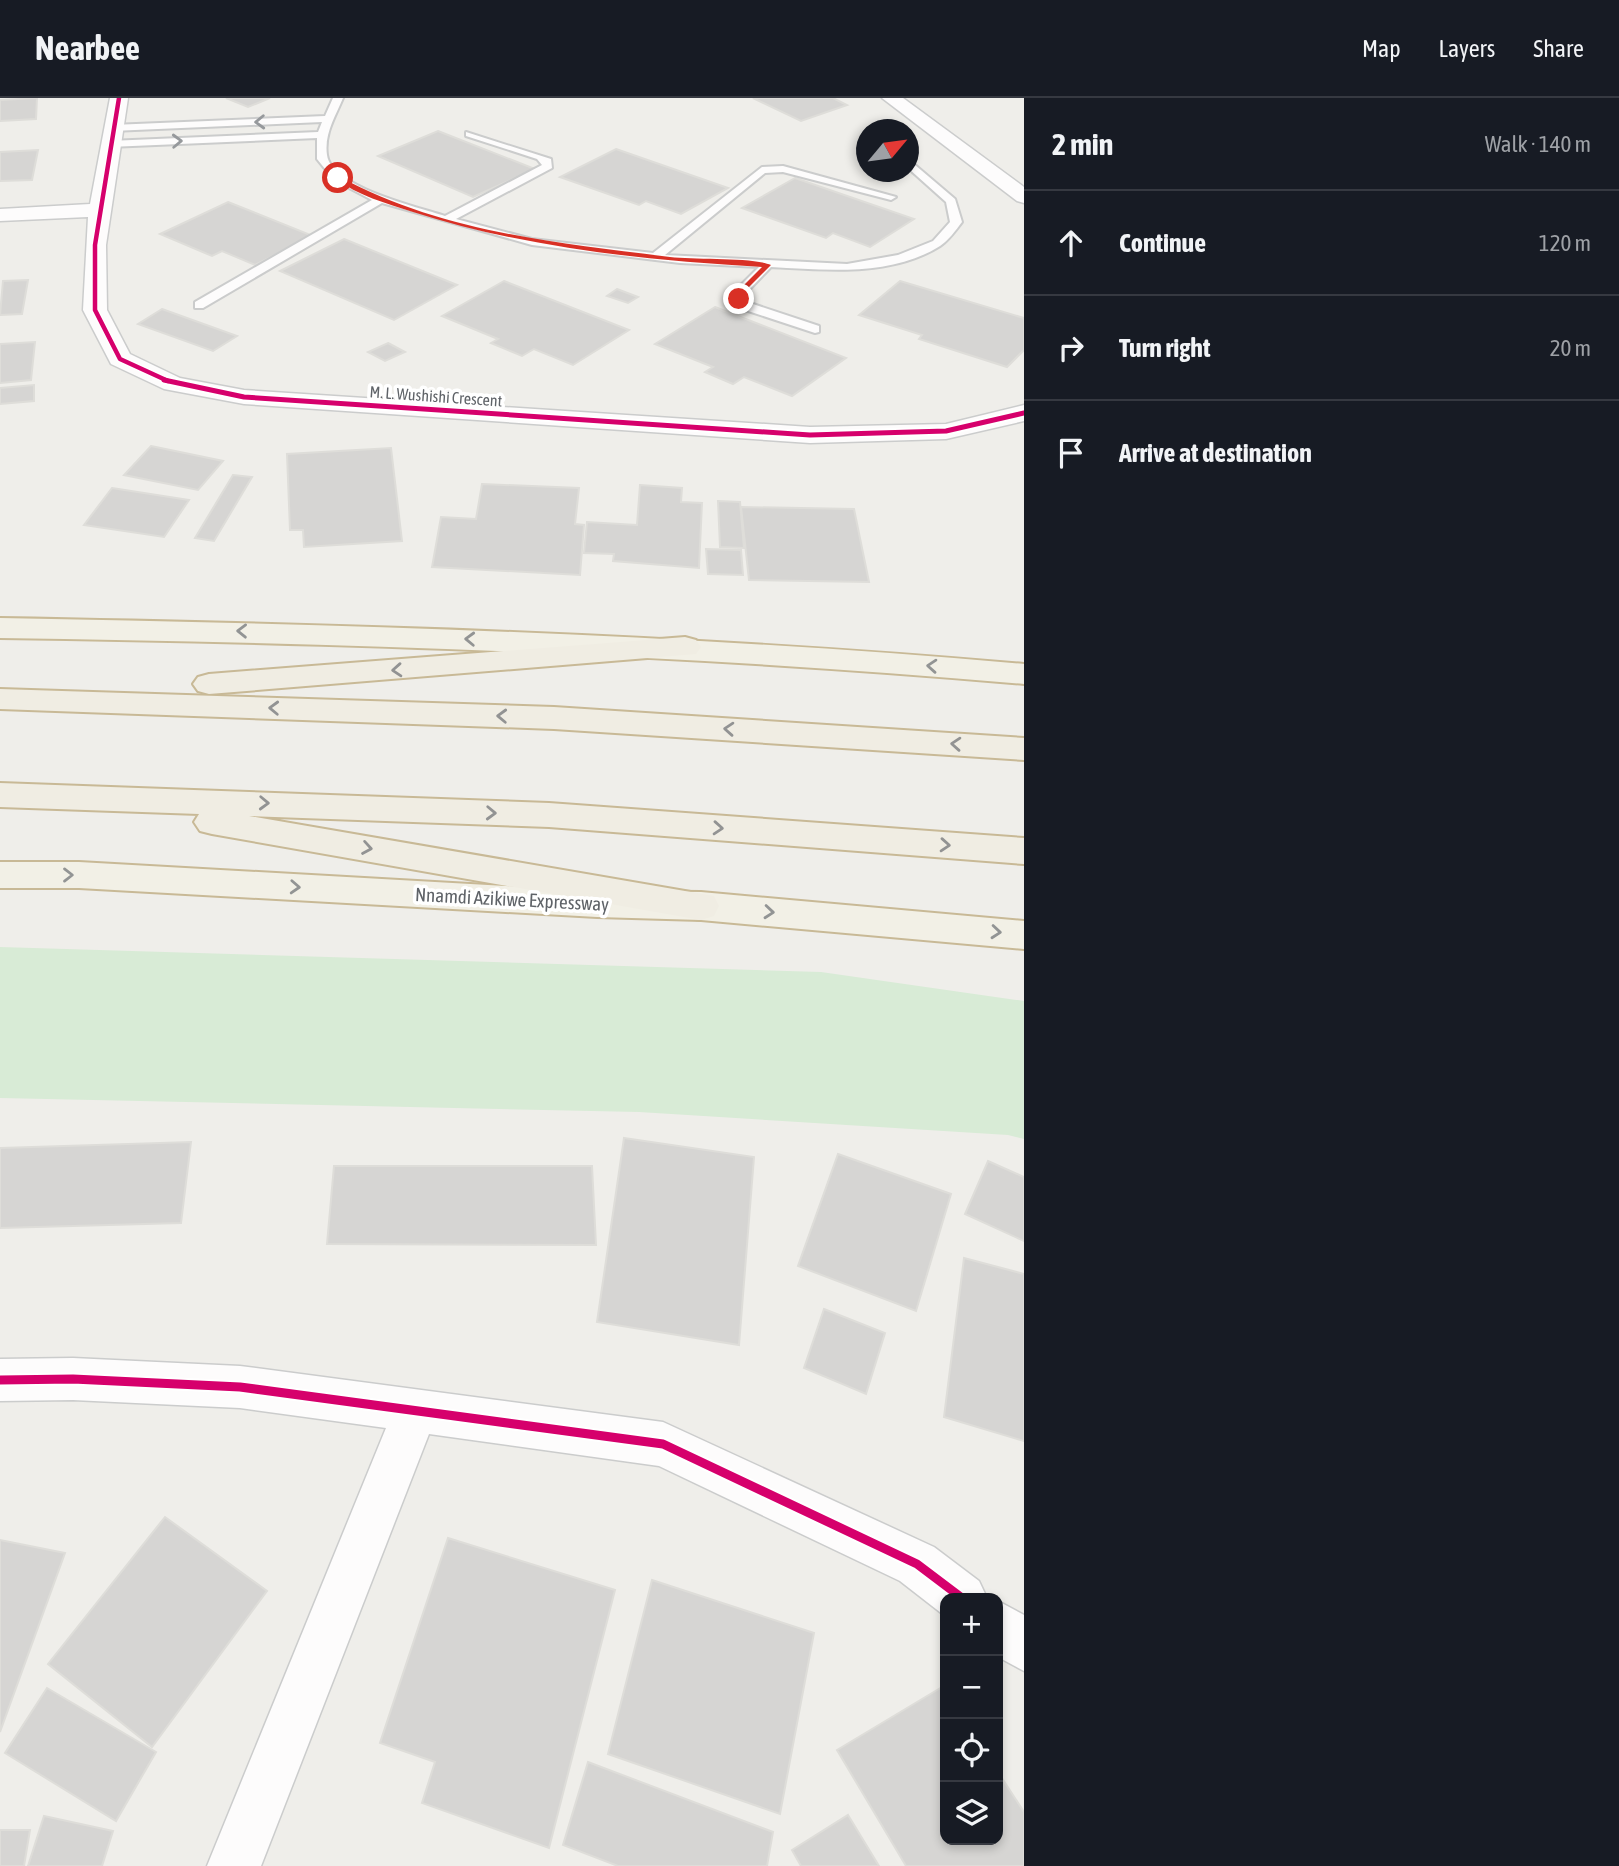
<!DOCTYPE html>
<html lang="en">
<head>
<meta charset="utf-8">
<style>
	:root { --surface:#171b24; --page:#20242c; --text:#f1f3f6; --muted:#9ea1a6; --line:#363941 }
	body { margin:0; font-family:"Asap Condensed",sans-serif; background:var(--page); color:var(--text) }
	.controls { position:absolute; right:21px; bottom:21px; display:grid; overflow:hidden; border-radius:14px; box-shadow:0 4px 10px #0003 }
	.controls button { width:63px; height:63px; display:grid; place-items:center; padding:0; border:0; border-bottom:2px solid var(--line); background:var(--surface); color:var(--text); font:35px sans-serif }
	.compass { position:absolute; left:856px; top:21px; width:63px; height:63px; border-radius:50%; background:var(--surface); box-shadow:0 4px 10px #0003; rotate:61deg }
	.stop { position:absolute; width:21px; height:21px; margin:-16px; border:5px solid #d93025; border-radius:50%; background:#fff }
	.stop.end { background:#d93025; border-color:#fff; box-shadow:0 2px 7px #0008 }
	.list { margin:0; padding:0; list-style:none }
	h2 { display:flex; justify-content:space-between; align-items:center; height:91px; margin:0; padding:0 28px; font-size:30px }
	h2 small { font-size:23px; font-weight:400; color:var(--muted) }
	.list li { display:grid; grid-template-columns:46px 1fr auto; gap:21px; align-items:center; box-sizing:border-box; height:105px; padding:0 28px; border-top:2px solid var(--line) }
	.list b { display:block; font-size:26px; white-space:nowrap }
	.list em { font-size:23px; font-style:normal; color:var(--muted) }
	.icon { flex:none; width:38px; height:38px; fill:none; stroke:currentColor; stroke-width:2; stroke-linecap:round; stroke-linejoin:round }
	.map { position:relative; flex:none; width:1024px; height:1768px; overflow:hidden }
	header { display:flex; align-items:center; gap:42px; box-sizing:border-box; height:98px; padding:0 35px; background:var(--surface); border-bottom:2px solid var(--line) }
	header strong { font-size:33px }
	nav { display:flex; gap:38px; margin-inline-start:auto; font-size:24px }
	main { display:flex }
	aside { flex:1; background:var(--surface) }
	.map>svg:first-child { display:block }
	.green { fill:#d8ebd6 }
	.building { fill:#d6d5d3; stroke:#deddd9; stroke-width:2 }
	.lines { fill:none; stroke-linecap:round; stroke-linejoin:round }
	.service-casing { stroke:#cbcccc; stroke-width:4 }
	.minor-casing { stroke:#cbcccc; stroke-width:3 }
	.trunk-casing { stroke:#c8b996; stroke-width:4 }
	.motorway-casing { stroke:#c8b996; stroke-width:4 }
	.service { fill:#fdfcfc; fill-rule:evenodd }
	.minor { fill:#fdfcfc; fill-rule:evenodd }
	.trunk { fill:#f2f0e6; fill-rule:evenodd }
	.motorway { fill:#f0ede3; fill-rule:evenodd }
	.cycleway-far2-casing { stroke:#fff; stroke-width:7 }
	.cycleway-far1-casing { stroke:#fff; stroke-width:9 }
	.cycleway-casing { stroke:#fff; stroke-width:13 }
	.cycleway-far2 { stroke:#d6006c; stroke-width:4.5 }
	.cycleway-far1 { stroke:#d6006c; stroke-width:5 }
	.cycleway { stroke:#d6006c; stroke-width:9 }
	.oneway { stroke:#96999c }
	.oneway2 { stroke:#929494 }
	.oneway3 { stroke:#929393 }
	.route { fill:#d93025 }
	.labels { text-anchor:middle; stroke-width:7; stroke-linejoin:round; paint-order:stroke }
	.far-street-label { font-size:16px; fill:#5f6368; stroke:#fff }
	.street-label { font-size:19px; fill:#5f6368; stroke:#fff }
</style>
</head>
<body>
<header>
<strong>Nearbee</strong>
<nav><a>Map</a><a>Layers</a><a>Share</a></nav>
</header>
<main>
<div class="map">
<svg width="1024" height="1768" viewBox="0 0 1024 1768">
	<rect width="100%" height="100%" fill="#efeeea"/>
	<!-- green -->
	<polygon class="green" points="0,849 821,874 1024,903 1024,1041 1008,1037 639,1014 0,1000"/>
	<!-- building -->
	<g class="building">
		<polygon points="37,0 36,21 0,23 0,2"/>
		<polygon points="226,0 270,0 248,9"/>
		<polygon points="753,0 833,0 847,7 801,23"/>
		<polygon points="438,33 535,71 473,99 378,58"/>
		<polygon points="616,51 728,90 681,116 646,103 639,107 560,79"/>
		<polygon points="38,52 32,82 0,83 0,54"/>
		<polygon points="795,80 914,121 870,149 833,135 826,140 742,110"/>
		<polygon points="228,104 313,138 255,167 222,153 212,158 160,136"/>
		<polygon points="344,141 457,187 394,222 280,173"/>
		<polygon points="28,182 22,216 0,217 3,183"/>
		<polygon points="504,183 629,232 573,267 534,251 522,258 491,245 498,241 442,218"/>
		<polygon points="900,183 1024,220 1024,252 1007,269 919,241 922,237 859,217"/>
		<polygon points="617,191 638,199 628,205 607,198"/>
		<polygon points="715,209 846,260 792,298 744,279 733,286 705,274 713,269 655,246"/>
		<polygon points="162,211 237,238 213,253 138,226"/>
		<polygon points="35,244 31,282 0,285 0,246"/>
		<polygon points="388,245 405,254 385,263 368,254"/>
		<polygon points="34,287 34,303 0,306 0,290"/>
		<polygon points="151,348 223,363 198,392 124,377"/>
		<polygon points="391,350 402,443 304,449 303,432 290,432 287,356"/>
		<polygon points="233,377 252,379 214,443 195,440"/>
		<polygon points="482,386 579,390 575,426 584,427 580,477 432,469 441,419 476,421"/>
		<polygon points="640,387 682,390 681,404 702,405 699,470 613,463 614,456 584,455 587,424 637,427"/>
		<polygon points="112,390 189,402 164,439 84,427"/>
		<polygon points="718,403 740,404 744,450 720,449"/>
		<polygon points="741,409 854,411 869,484 749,482"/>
		<polygon points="706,451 741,452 743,477 708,476"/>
		<polygon points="624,1040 754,1059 739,1247 597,1224"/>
		<polygon points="191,1044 181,1125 0,1130 0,1050"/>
		<polygon points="838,1056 951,1096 916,1213 798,1168"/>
		<polygon points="988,1063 1024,1079 1024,1143 965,1116"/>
		<polygon points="334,1068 592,1068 596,1147 327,1146"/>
		<polygon points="964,1160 1024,1176 1024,1343 944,1319"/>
		<polygon points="824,1211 885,1235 866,1296 804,1270"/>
		<polygon points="165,1419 267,1493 152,1649 48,1566"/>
		<polygon points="448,1440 615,1492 549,1750 422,1705 435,1664 380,1645"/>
		<polygon points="0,1442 65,1455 0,1634"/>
		<polygon points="652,1482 814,1535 780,1716 608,1656"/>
		<polygon points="942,1589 945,1594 945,1742 998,1742 998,1674 1024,1714 1024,1768 906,1768 837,1652"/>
		<polygon points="47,1590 156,1654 116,1723 5,1655"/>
		<polygon points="588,1664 773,1734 767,1768 618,1768 563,1747"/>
		<polygon points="848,1717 879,1768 801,1768 792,1752"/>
		<polygon points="44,1718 113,1733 102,1768 28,1768"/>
		<polygon points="0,1732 30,1732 24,1768 0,1768"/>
	</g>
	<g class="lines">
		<defs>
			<path id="service" d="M 333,0 L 343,0 C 335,19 324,36 327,57 C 331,89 418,109 445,118 L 542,67 L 537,61 L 466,38 L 466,34 L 551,61 L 552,70 L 456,121 L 532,141 L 653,155 L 762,69 L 783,68 L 896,99 L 891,102 L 783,74 L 765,75 L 665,157 L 847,166 L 898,157 L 933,143 L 950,124 L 946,104 L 908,70 L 908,61 L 955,101 L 962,124 C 956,132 948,143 940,148 C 891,179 825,172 771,169 L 744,197 L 750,205 L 819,228 L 819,234 L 815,235 L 742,211 L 732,196 L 759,169 L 680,165 L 532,147 L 382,105 L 203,210 L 195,210 L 195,204 L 372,102 L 334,82 L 317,61 L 317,40 L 109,49 L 104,46 L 109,43 L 318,34 L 322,24 L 112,33 L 107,30 L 112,27 L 325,18 Z"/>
			<g id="minor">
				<polygon points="110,0 128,0 106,147 107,212 130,256 180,280 244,292 810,329 946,326 1024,307 1024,323 946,341 810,345 244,306 164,291 111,266 83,212 88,119 0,123 0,111 90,106"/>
				<polygon points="882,0 903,0 1024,89 1024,105 1017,103"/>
				<polygon points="73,1260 240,1268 663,1324 934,1449 979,1483 987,1500 945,1500 945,1518 900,1483 659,1368 429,1336 261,1768 207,1768 386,1330 240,1310 73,1302 0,1303 0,1261"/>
				<polygon points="998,1503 1024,1517 1024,1573 998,1559"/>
			</g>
			<g id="trunk">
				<path d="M 0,520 C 342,526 683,536 1024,566 L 1024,586 C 683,556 342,545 0,540 Z"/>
				<polygon points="0,764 79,764 597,793 701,794 1024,823 1024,851 701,822 597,819 79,790 0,790"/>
			</g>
			<g id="motorway">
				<polygon points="685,539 696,542 701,549 696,556 209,596 198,593 193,586 198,579 209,576"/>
				<polygon points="0,591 554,609 1024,640 1024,662 554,631 0,611"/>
				<polygon points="0,685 549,705 1024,740 1024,766 549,729 249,718 714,798 719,808 714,818 701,822 212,736 200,733 194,724 199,716 0,709"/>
			</g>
		</defs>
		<!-- service casing -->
		<use href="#service" class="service-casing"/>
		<!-- minor casing -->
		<use href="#minor" class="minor-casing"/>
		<!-- trunk casing -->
		<use href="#trunk" class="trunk-casing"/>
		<!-- motorway casing -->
		<use href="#motorway" class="motorway-casing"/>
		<!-- service -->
		<use href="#service" class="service"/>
		<!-- minor -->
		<use href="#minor" class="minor"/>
		<!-- trunk -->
		<use href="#trunk" class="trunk"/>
		<!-- motorway -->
		<use href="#motorway" class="motorway"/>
		<defs>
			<polyline id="cycleway-far2" points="119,0 95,147 95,212 120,261 168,283"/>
			<polyline id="cycleway-far1" points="164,282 244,299 810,337 946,333 1024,315"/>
			<polyline id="cycleway" points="0,1282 73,1281 240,1289 663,1346 917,1466 962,1500"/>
		</defs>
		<!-- cycleway-far2 casing -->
		<use href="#cycleway-far2" class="cycleway-far2-casing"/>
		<!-- cycleway-far1 casing -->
		<use href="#cycleway-far1" class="cycleway-far1-casing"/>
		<!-- cycleway casing -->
		<use href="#cycleway" class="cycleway-casing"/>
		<!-- cycleway-far2 -->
		<use href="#cycleway-far2" class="cycleway-far2"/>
		<!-- cycleway-far1 -->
		<use href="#cycleway-far1" class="cycleway-far1"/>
		<!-- cycleway -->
		<use href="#cycleway" class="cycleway"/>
	</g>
	<!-- one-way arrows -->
	<defs><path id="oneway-chevron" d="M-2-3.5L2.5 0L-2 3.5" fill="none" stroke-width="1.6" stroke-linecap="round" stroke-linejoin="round" transform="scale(1.75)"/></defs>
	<g class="oneway">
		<use href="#oneway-chevron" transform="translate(260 24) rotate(178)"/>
		<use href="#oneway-chevron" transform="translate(177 43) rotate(-2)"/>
	</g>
	<g class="oneway2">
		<use href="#oneway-chevron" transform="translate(242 533) rotate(-179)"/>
		<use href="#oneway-chevron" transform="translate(470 541) rotate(-178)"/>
		<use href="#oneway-chevron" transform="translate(932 568) rotate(-176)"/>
		<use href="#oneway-chevron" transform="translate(68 777)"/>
		<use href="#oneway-chevron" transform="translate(295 789) rotate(3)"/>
		<use href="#oneway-chevron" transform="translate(769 814) rotate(5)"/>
		<use href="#oneway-chevron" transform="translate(996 834) rotate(5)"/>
	</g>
	<g class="oneway3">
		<use href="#oneway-chevron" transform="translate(397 572) rotate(176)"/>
		<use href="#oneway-chevron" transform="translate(274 610) rotate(-178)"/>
		<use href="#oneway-chevron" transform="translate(502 618) rotate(-178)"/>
		<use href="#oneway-chevron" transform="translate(729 631) rotate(-176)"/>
		<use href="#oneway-chevron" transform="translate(956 646) rotate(-176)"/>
		<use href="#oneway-chevron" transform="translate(264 705) rotate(2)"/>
		<use href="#oneway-chevron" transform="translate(491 715) rotate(2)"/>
		<use href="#oneway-chevron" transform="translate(718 730) rotate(4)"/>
		<use href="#oneway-chevron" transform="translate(945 747) rotate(4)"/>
		<use href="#oneway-chevron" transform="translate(367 750) rotate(10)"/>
	</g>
	<!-- route -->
	<path class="route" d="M 340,79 C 441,134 558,145 670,159 C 695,162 752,159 771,167 L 742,196 L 739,204 L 735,196 L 762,169 C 643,162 526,150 413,114 C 386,105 358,98 335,80 Z"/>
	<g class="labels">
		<!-- far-street labels -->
		<g class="far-street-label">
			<text transform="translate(436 298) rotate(4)" y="6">M. L. Wushishi Crescent</text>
		</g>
		<!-- street labels -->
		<g class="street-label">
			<text transform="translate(512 801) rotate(3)" y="7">Nnamdi Azikiwe Expressway</text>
		</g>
	</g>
</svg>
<div class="controls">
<button>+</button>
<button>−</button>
<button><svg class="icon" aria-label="locate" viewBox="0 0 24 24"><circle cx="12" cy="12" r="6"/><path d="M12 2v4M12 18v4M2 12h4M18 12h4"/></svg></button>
<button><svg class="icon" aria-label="layers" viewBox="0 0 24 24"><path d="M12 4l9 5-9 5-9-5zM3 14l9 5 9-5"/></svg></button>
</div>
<svg class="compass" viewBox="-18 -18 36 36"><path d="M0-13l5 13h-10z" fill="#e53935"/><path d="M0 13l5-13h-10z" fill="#9ea1a6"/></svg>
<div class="stop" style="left:338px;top:80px"></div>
<div class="stop end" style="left:739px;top:201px"></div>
</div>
<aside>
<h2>2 min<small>Walk · 140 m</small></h2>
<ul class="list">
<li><svg class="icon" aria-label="ahead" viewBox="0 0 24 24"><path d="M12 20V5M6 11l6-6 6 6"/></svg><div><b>Continue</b></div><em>120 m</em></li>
<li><svg class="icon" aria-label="right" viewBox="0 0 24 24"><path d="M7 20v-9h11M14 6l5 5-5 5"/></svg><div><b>Turn right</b></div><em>20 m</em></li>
<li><svg class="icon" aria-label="arrive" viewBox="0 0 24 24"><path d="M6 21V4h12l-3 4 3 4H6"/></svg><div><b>Arrive at destination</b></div></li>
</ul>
</aside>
</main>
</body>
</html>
